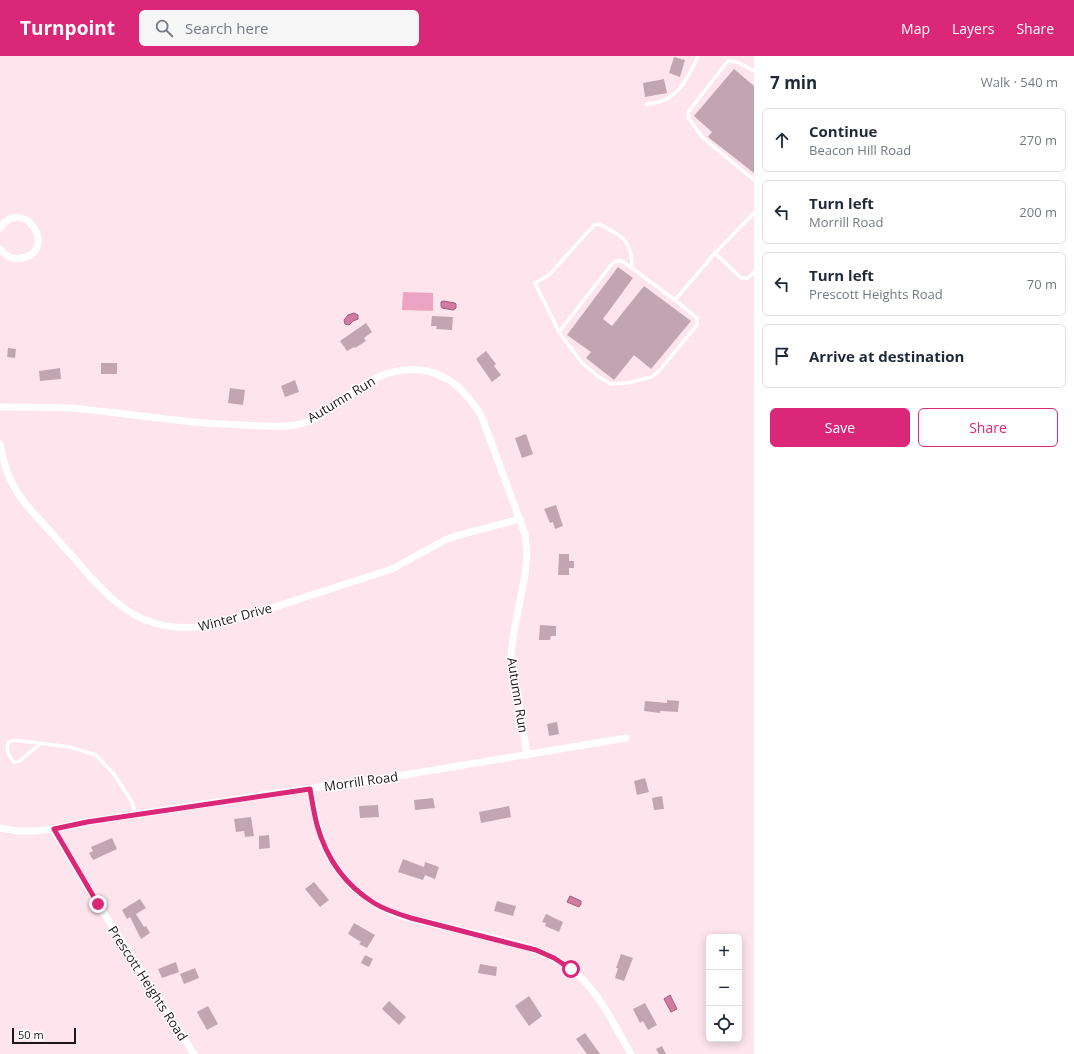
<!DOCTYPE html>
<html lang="en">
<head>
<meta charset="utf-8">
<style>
	:root { --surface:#fff; --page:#f6f6f7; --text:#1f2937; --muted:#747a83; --line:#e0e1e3; --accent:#db2777 }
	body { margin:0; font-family:"Open Sans",sans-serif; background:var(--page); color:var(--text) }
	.controls { position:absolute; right:12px; bottom:12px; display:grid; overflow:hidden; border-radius:6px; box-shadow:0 2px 10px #0003 }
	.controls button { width:36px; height:36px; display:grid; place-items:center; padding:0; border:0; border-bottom:1px solid var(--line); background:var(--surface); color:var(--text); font:20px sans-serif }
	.scale { position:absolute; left:12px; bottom:10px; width:64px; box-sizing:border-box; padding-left:4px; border:2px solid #20161a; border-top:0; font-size:11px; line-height:14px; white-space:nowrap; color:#20161a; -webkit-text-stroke:3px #fff; paint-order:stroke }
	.stop { position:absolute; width:12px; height:12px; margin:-9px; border:3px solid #db2777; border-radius:50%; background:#fff }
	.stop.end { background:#db2777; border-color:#fff; box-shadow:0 1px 4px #0008 }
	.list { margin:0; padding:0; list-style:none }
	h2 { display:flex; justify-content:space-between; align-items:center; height:52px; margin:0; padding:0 16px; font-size:17px }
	h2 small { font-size:13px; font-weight:400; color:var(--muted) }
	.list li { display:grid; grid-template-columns:26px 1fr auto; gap:12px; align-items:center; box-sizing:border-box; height:64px; margin:0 8px 8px; padding:0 8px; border:1px solid var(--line); border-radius:6px }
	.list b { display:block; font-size:15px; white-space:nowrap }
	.list p { margin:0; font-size:13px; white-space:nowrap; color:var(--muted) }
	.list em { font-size:13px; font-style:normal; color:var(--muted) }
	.actions { display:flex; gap:8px; padding:12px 16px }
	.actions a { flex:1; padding:9px 0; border:1px solid var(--accent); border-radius:6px; text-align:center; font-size:14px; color:var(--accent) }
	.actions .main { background:var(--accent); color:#fff }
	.icon { flex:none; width:22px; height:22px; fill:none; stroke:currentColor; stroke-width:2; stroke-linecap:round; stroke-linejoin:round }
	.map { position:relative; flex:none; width:754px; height:998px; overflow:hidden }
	header { display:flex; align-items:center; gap:24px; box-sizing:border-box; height:56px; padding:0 20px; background:var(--accent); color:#fff }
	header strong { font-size:19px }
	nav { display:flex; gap:22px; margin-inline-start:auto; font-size:14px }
	.search { width:280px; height:36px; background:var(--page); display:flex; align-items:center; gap:10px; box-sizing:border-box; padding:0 14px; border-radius:6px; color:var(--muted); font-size:15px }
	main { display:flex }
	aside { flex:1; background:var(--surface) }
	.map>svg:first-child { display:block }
	.green { fill:#eda4c2 }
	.water { fill:#d37aa1; stroke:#9d5c78 }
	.building { fill:#c2a5b0 }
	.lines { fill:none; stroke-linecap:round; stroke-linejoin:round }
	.lane { stroke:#fff; stroke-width:3.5 }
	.street { stroke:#fff; stroke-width:7 }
	.route { stroke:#db2777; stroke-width:5 }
	.labels { text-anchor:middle; stroke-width:3; stroke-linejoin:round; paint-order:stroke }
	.street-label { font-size:13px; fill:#20161a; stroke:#fff }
</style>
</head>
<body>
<header>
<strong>Turnpoint</strong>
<div class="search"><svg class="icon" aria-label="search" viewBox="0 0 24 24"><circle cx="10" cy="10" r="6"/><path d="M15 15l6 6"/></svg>Search here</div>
<nav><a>Map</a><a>Layers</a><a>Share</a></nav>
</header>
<main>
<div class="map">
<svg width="754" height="998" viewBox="0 0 754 998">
	<rect width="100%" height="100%" fill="#fde4ed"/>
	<!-- green -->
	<polygon class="green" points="403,236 433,237 433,255 402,254"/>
	<!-- water -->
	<g class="water">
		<polygon points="443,245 455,247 456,248 456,252 453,254 442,252 441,250 441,246"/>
		<polygon points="354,257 358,259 358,263 353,265 349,269 345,268 344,264 348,259"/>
		<polygon points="570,840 581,845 581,848 579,851 567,846"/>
		<polygon points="670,939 677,953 671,956 664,943"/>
	</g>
	<!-- building -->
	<g class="building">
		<polygon points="674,1 685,4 680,21 669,17"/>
		<polygon points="734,13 754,30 754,117 708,81 712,76 694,60"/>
		<polygon points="664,23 667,37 645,41 643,27"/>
		<polygon points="618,211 633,222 603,263 612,270 644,230 691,265 651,313 634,299 614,324 586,302 591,296 567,279"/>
		<polygon points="432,260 453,261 452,274 436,273 437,270 431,270"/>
		<polygon points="366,267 372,276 364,282 366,285 355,292 354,291 347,295 340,285"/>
		<polygon points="8,292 16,293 15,302 7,301"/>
		<polygon points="486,295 496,308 494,310 501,319 492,326 476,303"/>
		<rect x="101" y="307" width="16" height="11"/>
		<polygon points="60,312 61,323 40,325 39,315"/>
		<polygon points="295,324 299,336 285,341 281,330"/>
		<polygon points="230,332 245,334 243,349 228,347"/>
		<polygon points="526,378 533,398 522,402 515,382"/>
		<polygon points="556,449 563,470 555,473 553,466 550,467 544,453"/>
		<polygon points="559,498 569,498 569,505 574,505 574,512 569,512 569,519 558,519"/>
		<polygon points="540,569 556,570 556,580 551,580 550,584 539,584"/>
		<polygon points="667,644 679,645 678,656 660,655 660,657 644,655 645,645 667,647"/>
		<polygon points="557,666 559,678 549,680 547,668"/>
		<polygon points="645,722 649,736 637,739 634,725"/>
		<polygon points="662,740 664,753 654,754 652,742"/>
		<polygon points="433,742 435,752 415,754 414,744"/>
		<polygon points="378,749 379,761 360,762 359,750"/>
		<polygon points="509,750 511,761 481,767 479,756"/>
		<polygon points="251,761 254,780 245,781 244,775 236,776 234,763"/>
		<polygon points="269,779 270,792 259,793 259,780"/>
		<polygon points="112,782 117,793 93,804 89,797 93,795 91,791"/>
		<polygon points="403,803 424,811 425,806 439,811 435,823 425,819 423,824 398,816"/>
		<polygon points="314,826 329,844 320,851 305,833"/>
		<polygon points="140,843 146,852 136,858 144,871 146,870 150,877 141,883 130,861 127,863 122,854"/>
		<polygon points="497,845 516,850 513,860 494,855"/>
		<polygon points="546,858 563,866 559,876 545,870 546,867 542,866"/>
		<polygon points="354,867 375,879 367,892 359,888 361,886 348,878"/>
		<polygon points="621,898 633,902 624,925 615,922 618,912 616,912"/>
		<polygon points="365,899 373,903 369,911 361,907"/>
		<polygon points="176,906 179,916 162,922 158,913"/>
		<polygon points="480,908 497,911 496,920 478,917"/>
		<polygon points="195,912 199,922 184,928 180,918"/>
		<polygon points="529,940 542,960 529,970 515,950"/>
		<polygon points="389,945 406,961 399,969 382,953"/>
		<polygon points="645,947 657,969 648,974 643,965 640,967 633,953"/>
		<polygon points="208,950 218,968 207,974 197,956"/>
		<polygon points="585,977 600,998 587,998 576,983"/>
		<polygon points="662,990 666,998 659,998 656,993"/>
	</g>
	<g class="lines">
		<!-- lane -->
		<g class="lane">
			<polyline points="754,15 737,6 728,5 688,56 689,63 703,82 754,124"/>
			<path d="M 646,48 C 676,47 687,25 698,0"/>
			<path d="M 599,168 C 622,180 632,183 632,212 L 675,244 L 697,262 L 697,269 L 660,314 L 652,321 L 627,327 L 611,328 L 599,321 L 583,308 L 567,287 L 559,276 L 535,227 L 549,219 L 594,169 Z"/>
			<polyline points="715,197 741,222 748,222 754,216"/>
			<polyline points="675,244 715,197 754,157"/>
			<polyline points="559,276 611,209 616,205 622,205 632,212"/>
			<path d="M 41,687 L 20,705 L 14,706 C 8,699 6,695 8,687 L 14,684 L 70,691 L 96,699 L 114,718 L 132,746 L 136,759"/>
		</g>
		<!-- street -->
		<g class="street">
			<path d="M 0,172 C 24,138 59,195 22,202 C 12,204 6,200 0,193"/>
			<path d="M 0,351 C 23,351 47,351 70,352 C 115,356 160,363 205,367 C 224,368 243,369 263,370 C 273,370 285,371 296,369 C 343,359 364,308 421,314 C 450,318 466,336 481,359 L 525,478 L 527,498 L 525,518 L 514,576 L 511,597 L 527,699"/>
			<path d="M 0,388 C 3,405 8,421 17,436 C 28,453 44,468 57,483 C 84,512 114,556 154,567 C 184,576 212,570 241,562 L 392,513 L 445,484 L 456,480 L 520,463"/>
			<path d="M 310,733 C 314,751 317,771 324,789 C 337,819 361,843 391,856 C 406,862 422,865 438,869 C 457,873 475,878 494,882 C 521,889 547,895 570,912 C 598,933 614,969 631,998"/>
			<polyline points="0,772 17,775 36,775 53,773 87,766 283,736 392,721 626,682"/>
			<polyline points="53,773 98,848 194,998"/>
		</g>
	</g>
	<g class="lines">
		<!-- route -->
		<path class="route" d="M 98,848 L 54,773 L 87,766 L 310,733 C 312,745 314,757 317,769 C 326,801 345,829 374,847 C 385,854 398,858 411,862 L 536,894 L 554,902 L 571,913"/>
	</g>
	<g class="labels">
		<!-- street labels -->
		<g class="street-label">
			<text transform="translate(341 343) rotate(-31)" y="5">Autumn Run</text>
			<text transform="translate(235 561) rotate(-15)" y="5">Winter Drive</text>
			<text transform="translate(518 639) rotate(81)" y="5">Autumn Run</text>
			<text transform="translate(361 725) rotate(-8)" y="5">Morrill Road</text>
			<text transform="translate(148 927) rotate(57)" y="5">Prescott Heights Road</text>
		</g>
	</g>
</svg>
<div class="controls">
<button>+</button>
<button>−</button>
<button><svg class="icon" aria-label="locate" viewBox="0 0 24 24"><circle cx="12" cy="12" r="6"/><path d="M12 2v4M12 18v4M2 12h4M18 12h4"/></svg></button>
</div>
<div class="scale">50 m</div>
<div class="stop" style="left:571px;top:913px"></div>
<div class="stop end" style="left:98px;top:848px"></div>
</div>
<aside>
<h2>7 min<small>Walk · 540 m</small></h2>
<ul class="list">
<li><svg class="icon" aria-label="ahead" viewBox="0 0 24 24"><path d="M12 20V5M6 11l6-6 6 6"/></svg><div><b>Continue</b><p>Beacon Hill Road</p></div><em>270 m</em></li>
<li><svg class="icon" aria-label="left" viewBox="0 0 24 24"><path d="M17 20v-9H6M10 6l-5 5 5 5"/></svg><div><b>Turn left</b><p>Morrill Road</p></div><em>200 m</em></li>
<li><svg class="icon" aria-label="left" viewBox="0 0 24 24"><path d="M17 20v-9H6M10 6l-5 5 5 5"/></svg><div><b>Turn left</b><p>Prescott Heights Road</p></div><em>70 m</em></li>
<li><svg class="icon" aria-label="arrive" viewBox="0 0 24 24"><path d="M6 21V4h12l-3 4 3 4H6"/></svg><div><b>Arrive at destination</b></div></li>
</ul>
<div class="actions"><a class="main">Save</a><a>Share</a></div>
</aside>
</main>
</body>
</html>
